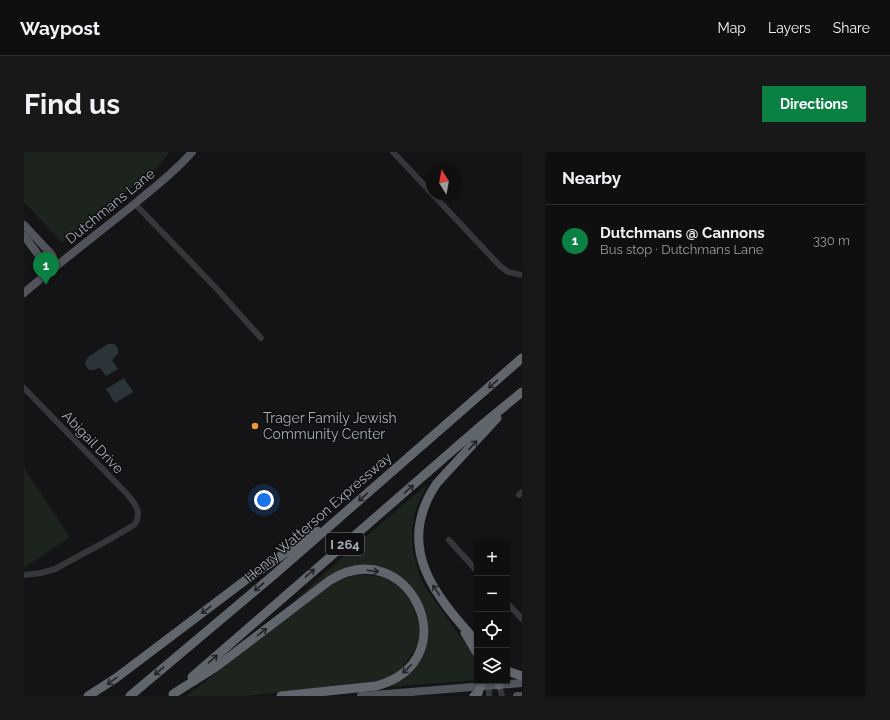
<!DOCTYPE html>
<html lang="en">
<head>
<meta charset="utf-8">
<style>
	:root { --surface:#0f0f10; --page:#181819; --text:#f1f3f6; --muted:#9b9c9f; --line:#2f2f30; --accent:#0b8043 }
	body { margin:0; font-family:Raleway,sans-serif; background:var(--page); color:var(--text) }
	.controls { position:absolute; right:12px; bottom:12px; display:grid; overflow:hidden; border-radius:0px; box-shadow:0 1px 3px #0004 }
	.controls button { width:36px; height:36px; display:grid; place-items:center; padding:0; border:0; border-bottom:1px solid var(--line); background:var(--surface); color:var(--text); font:20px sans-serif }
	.compass { position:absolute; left:402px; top:12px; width:36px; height:36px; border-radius:50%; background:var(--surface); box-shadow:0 1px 3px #0004; rotate:349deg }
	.you { position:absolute; left:240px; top:348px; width:14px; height:14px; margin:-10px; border:3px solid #fff; border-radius:50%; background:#1a73e8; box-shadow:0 0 0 6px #1a73e833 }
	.badge { display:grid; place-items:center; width:26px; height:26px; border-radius:50%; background:var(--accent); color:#fff; font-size:13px; font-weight:700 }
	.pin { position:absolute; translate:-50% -33px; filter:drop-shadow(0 1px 2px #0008) }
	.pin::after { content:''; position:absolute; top:21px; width:14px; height:12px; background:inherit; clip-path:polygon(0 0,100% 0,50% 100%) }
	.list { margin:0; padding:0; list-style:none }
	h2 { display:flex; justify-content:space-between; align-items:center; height:52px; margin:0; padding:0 16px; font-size:17px }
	h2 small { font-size:13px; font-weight:400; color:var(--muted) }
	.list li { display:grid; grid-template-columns:26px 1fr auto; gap:12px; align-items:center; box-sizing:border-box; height:72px; padding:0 16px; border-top:1px solid var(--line) }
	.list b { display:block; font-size:15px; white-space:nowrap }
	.list p { margin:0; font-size:13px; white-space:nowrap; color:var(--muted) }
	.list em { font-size:13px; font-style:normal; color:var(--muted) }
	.icon { flex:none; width:22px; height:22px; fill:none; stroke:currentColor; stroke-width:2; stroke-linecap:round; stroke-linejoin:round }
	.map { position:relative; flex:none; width:498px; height:544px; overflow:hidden; border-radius:0px }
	header { display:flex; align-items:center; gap:24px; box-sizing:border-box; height:56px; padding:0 20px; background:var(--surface); border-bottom:1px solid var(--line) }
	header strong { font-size:19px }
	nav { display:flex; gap:22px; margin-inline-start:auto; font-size:14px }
	.intro { display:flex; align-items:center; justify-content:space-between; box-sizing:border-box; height:96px; padding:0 24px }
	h1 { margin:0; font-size:28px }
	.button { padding:10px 18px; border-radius:0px; background:var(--accent); color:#fff; font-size:14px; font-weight:700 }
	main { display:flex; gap:24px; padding:0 24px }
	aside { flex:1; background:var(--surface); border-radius:0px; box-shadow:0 1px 3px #0004 }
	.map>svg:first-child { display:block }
	.green { fill:#1c241d }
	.water { fill:#2b3539 }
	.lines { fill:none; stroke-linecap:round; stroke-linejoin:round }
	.minor { stroke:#35373b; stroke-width:6 }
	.major { stroke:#51545a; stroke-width:8 }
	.highway { stroke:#61656c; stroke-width:9 }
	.oneway { stroke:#242428 }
	.poi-dot { fill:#ec9a36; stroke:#0f0f11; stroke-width:1.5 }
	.labels { text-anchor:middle; stroke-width:3; stroke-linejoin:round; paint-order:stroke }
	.shield { fill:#0f0f11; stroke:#797e84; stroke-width:1 }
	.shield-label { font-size:13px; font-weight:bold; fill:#a6adb6 }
	.street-label { font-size:14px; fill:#a6adb6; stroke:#0f0f11 }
	.poi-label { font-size:14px; fill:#a6adb6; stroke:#0f0f11; text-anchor:start }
</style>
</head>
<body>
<header>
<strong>Waypost</strong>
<nav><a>Map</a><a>Layers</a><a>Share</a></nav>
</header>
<div class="intro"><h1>Find us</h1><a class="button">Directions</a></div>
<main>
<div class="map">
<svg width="498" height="544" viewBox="0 0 498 544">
	<rect width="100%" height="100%" fill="#141416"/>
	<!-- green -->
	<g class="green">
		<polygon points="0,0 146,0 131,18 38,91 0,50"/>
		<polygon points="0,316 46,385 0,416"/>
		<path d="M 403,332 C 401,339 396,347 393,354 C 384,382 388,409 401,435 L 453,508 L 453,528 L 364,535 L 363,534 C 370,531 380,527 384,521 C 388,515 390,505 392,498 C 395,491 403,477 403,470 C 403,463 400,455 397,449 C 383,421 349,407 320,418 C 302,424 286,439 271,449 L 295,426 Z"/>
		<polygon points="334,422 359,425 373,432 389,451 395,474 395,485 392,496 377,518 362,527 345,531 220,544 162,544 299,439 312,430"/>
	</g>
	<!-- water -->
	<g class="water">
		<polygon points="84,192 90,192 94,196 94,202 88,208 94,217 82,224 76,216 69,218 65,218 62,214 61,210 64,205"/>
		<polygon points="100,226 109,240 91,251 82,237"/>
	</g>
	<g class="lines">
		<!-- minor -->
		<g class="minor">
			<polyline points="369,0 476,114 484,120 498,123"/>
			<polyline points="111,52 193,137 237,186"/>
			<path d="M 0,236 L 104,343 C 111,352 119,361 110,373 L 88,386 L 31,417 L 17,421 L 0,423"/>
			<polyline points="495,343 498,340"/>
			<polyline points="425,388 453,419"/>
			<polyline points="483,451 498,467"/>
			<polyline points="465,533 465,544"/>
			<polyline points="475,533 478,544"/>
		</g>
		<!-- major -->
		<g class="major">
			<polyline points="0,73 28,103 32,114"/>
			<polyline points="0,84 19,109 32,114"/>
			<path d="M 0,141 C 37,109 76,80 114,49 C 132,34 152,19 168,0"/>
			<polyline points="337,544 498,531"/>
			<polyline points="493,544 498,544"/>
		</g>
		<!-- highway -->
		<g class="highway">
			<polyline points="441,481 453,501"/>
			<path d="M 453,490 C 410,443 370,394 413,331 L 473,266"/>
			<polyline points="483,519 498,524"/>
			<polyline points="168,525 459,272 498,240"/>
			<polyline points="473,529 475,533"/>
			<path d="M 149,542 L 192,515 L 305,429 C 384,378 447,508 352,534 L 257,544"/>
			<polyline points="64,544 92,526 223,427 293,379"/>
			<polyline points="106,544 252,421 498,206"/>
			<polyline points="450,544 454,541 458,529"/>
		</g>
	</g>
	<!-- one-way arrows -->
	<defs><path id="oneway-shaft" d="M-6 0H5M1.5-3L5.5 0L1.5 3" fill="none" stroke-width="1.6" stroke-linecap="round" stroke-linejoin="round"/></defs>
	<g class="oneway">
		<use href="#oneway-shaft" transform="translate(469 232) rotate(139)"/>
		<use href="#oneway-shaft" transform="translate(449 293) rotate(-47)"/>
		<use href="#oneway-shaft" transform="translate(385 337) rotate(-41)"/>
		<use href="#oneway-shaft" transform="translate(339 345) rotate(139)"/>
		<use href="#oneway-shaft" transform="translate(349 419) rotate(7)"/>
		<use href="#oneway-shaft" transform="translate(286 421) rotate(-41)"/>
		<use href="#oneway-shaft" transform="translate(235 435) rotate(140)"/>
		<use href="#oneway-shaft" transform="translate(412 438) rotate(-124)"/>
		<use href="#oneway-shaft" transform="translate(182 458) rotate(143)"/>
		<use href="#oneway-shaft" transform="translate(238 480) rotate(-37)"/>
		<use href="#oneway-shaft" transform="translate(189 507) rotate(-41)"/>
		<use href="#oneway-shaft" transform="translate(383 517) rotate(135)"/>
		<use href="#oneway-shaft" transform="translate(135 519) rotate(139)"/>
		<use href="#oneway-shaft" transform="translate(88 529) rotate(144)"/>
	</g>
	<!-- markers -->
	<circle class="poi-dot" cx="231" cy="274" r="4"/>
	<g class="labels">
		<!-- shield labels -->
		<rect class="shield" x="302" y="381" width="38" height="22" rx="3"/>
		<g class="shield-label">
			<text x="321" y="397">I 264</text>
		</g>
		<!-- street labels -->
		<g class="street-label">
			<text transform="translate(86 54) rotate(-39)" y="5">Dutchmans Lane</text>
			<text transform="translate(69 290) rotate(46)" y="5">Abigail Drive</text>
			<text transform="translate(294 365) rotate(-41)" y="5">Henry Watterson Expressway</text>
		</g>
		<!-- poi labels -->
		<g class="poi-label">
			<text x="239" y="271">Trager Family Jewish<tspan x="239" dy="16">Community Center</tspan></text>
		</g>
	</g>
</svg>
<div class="controls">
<button>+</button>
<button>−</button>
<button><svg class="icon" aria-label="locate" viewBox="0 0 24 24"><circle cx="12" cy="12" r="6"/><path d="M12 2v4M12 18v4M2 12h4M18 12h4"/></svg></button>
<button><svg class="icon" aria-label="layers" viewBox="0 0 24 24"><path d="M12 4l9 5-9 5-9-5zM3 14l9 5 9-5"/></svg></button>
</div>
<svg class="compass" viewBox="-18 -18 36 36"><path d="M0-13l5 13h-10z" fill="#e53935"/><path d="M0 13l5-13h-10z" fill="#9b9c9f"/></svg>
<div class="you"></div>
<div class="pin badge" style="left:22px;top:133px">1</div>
</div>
<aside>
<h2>Nearby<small></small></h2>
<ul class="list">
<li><span class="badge">1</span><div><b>Dutchmans @ Cannons</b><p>Bus stop · Dutchmans Lane</p></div><em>330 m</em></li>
</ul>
</aside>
</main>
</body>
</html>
